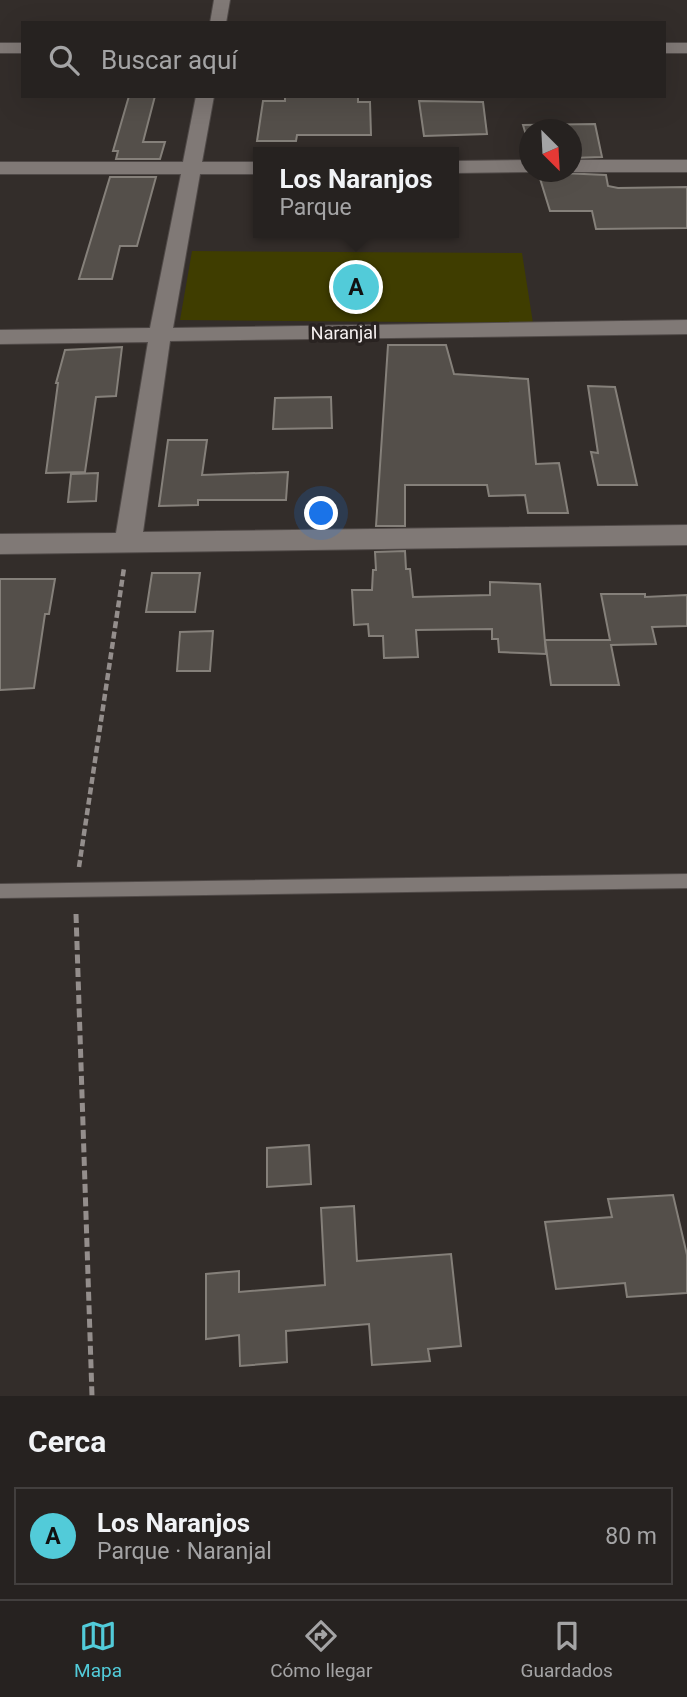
<!DOCTYPE html>
<html lang="es">
<head>
<meta charset="utf-8">
<style>
	:root { --surface:#262220; --page:#322f2d; --text:#f1f3f6; --muted:#a4a4a5; --line:#423f3e; --accent:#52cbd9 }
	body { margin:0; font-family:Roboto,sans-serif; background:var(--page); color:var(--text) }
	.compass { position:absolute; left:519px; top:119px; width:63px; height:63px; border-radius:50%; background:var(--surface); box-shadow:0 7px 28px #0002; rotate:156deg }
	.you { position:absolute; left:322px; top:514px; width:24px; height:24px; margin:-18px; border:5px solid #fff; border-radius:50%; background:#1a73e8; box-shadow:0 0 0 10px #1a73e833 }
	.badge { display:grid; place-items:center; width:46px; height:46px; border-radius:50%; background:var(--accent); color:#111; font-size:23px; font-weight:700 }
	.pin { position:absolute; translate:-50% -50%; border:4px solid #fff; box-shadow:0 2px 7px #0006 }
	.popup { position:absolute; left:253px; top:147px; width:206px; height:91px; box-sizing:border-box; display:grid; place-content:center; border-radius:0px; background:var(--surface); filter:drop-shadow(0 2px 5px #0005); font-size:23px; white-space:nowrap; color:var(--muted) }
	.popup b { font-size:26px; color:var(--text) }
	.popup::after { content:''; position:absolute; left:50%; top:100%; margin-left:-14px; border:14px solid transparent; border-top-color:var(--surface) }
	.list { margin:0; padding:0; list-style:none }
	h2 { display:flex; justify-content:space-between; align-items:center; height:91px; margin:0; padding:0 28px; font-size:30px }
	h2 small { font-size:23px; font-weight:400; color:var(--muted) }
	.list li { display:grid; grid-template-columns:46px 1fr auto; gap:21px; align-items:center; box-sizing:border-box; height:98px; margin:0 14px 14px; padding:0 14px; border:2px solid var(--line); border-radius:0px }
	.list b { display:block; font-size:26px; white-space:nowrap }
	.list p { margin:0; font-size:23px; white-space:nowrap; color:var(--muted) }
	.list em { font-size:23px; font-style:normal; color:var(--muted) }
	.icon { flex:none; width:38px; height:38px; fill:none; stroke:currentColor; stroke-width:2; stroke-linecap:round; stroke-linejoin:round }
	.map { position:relative; flex:none; width:687px; height:1396px; overflow:hidden }
	.search { position:absolute; background:var(--surface); box-shadow:0 7px 28px #0002; left:21px; right:21px; top:21px; height:77px; display:flex; align-items:center; gap:18px; box-sizing:border-box; padding:0 24px; border-radius:0px; color:var(--muted); font-size:26px }
	.sheet { height:203px; background:var(--surface) }
	nav { display:flex; justify-content:space-around; align-items:center; box-sizing:border-box; height:98px; border-top:2px solid var(--line); background:var(--surface); font-size:19px; color:var(--muted) }
	nav a { display:grid; justify-items:center; gap:4px }
	nav .on { color:var(--accent) }
	.map>svg:first-child { display:block }
	.green { fill:#3f3d00 }
	.building { fill:#544f4a; stroke:#85807a; stroke-width:2 }
	.lines { fill:none; stroke-linecap:round; stroke-linejoin:round }
	.service-casing { stroke:#504a48; stroke-width:2 }
	.minor-casing { stroke:#504a48; stroke-width:2 }
	.path-far1 { stroke:#948e8c; stroke-width:4.5; stroke-dasharray:7 3.5; stroke-linecap:butt }
	.path { stroke:#948e8c; stroke-width:5; stroke-dasharray:9 4.5; stroke-linecap:butt }
	.service { fill:#807976; fill-rule:evenodd }
	.minor { fill:#807976; fill-rule:evenodd }
	.labels { text-anchor:middle; stroke-width:7; stroke-linejoin:round; paint-order:stroke }
	.far-street-label { font-size:18px; fill:#f6f1f0; stroke:#292321 }
</style>
</head>
<body>
<div class="map">
<svg width="687" height="1396" viewBox="0 0 687 1396">
	<rect width="100%" height="100%" fill="#332d2a"/>
	<!-- green -->
	<polygon class="green" points="192,251 522,253 533,323 180,320"/>
	<!-- building -->
	<g class="building">
		<polygon points="129,96 155,96 143,142 165,142 160,159 116,159 118,151 113,151"/>
		<polygon points="285,96 358,96 358,102 370,102 371,135 297,135 296,141 257,141 263,101 285,101"/>
		<polygon points="419,101 483,102 487,134 424,136"/>
		<polygon points="595,124 602,157 571,158 571,130 529,130 529,145 523,125"/>
		<polygon points="538,172 606,175 608,186 618,188 687,187 687,228 596,229 592,211 550,211"/>
		<polygon points="110,177 156,177 137,246 120,246 112,279 79,279"/>
		<polygon points="388,345 446,345 454,374 528,379 536,464 559,463 568,513 528,513 525,495 489,496 487,485 405,485 405,526 376,526"/>
		<polygon points="122,347 116,396 96,397 85,472 46,473 58,383 56,383 65,350"/>
		<polygon points="588,386 615,387 637,485 598,485 591,452 598,453"/>
		<polygon points="331,397 332,428 273,429 275,398"/>
		<polygon points="168,440 207,440 202,475 288,472 286,500 198,500 198,505 159,506"/>
		<polygon points="98,473 96,501 68,502 71,474"/>
		<polygon points="405,551 406,569 410,569 413,597 490,595 490,582 540,584 546,654 499,652 498,639 492,639 492,629 416,630 418,657 384,658 383,636 369,636 368,624 354,625 352,590 372,590 373,570 376,570 375,552"/>
		<polygon points="152,573 200,573 195,612 146,612"/>
		<polygon points="0,579 55,579 49,614 45,614 34,688 0,690"/>
		<polygon points="601,594 645,594 645,597 687,595 687,626 652,627 656,644 611,645 619,685 551,685 545,640 610,640"/>
		<polygon points="213,631 210,671 177,671 180,632"/>
		<polygon points="309,1145 311,1184 267,1187 267,1148"/>
		<polygon points="673,1195 687,1255 687,1293 627,1297 625,1283 556,1289 545,1222 612,1217 608,1199"/>
		<polygon points="354,1206 357,1261 451,1254 461,1346 428,1349 430,1361 372,1365 369,1324 286,1331 287,1362 240,1366 239,1335 206,1339 206,1274 239,1271 239,1292 325,1285 321,1208"/>
	</g>
	<g class="lines">
		<defs>
			<polygon id="service" points="687,874 687,888 0,898 0,884"/>
			<g id="minor">
				<polygon points="214,0 230,0 226,23 210,23"/>
				<rect x="0" y="43" width="23" height="10"/>
				<rect x="664" y="43" width="23" height="10"/>
				<polygon points="196,96 214,96 202,162 258,162 258,174 200,174 173,328 687,320 687,334 170,341 143,532 687,525 687,545 0,554 0,534 116,533 148,342 0,344 0,330 150,328 181,174 0,174 0,162 183,162"/>
				<polygon points="530,160 530,172 454,173 454,161"/>
				<rect x="572" y="160" width="115" height="12"/>
			</g>
		</defs>
		<!-- service casing -->
		<use href="#service" class="service-casing"/>
		<!-- minor casing -->
		<use href="#minor" class="minor-casing"/>
		<!-- path-far1 -->
		<polyline class="path-far1" points="79,867 124,568"/>
		<!-- path -->
		<polyline class="path" points="76,914 92,1396"/>
		<!-- service -->
		<use href="#service" class="service"/>
		<!-- minor -->
		<use href="#minor" class="minor"/>
	</g>
	<g class="labels">
		<!-- far-street labels -->
		<g class="far-street-label">
			<text transform="translate(344 333) rotate(-1)" y="6">Naranjal</text>
		</g>
	</g>
</svg>
<svg class="compass" viewBox="-18 -18 36 36"><path d="M0-13l5 13h-10z" fill="#e53935"/><path d="M0 13l5-13h-10z" fill="#a4a4a5"/></svg>
<div class="you"></div>
<div class="pin badge" style="left:356px;top:287px">A</div>
<div class="popup"><b>Los Naranjos</b>Parque</div>
<div class="search"><svg class="icon" aria-label="search" viewBox="0 0 24 24"><circle cx="10" cy="10" r="6"/><path d="M15 15l6 6"/></svg>Buscar aquí</div>
</div>
<section class="sheet">
<h2>Cerca<small></small></h2>
<ul class="list">
<li><span class="badge">A</span><div><b>Los Naranjos</b><p>Parque · Naranjal</p></div><em>80 m</em></li>
</ul>
</section>
<nav>
<a class="on"><svg class="icon" aria-label="map" viewBox="0 0 24 24"><path d="M3 6l6-2 6 2 6-2v14l-6 2-6-2-6 2zM9 4v14M15 6v14"/></svg>Mapa</a>
<a><svg class="icon" aria-label="directions" viewBox="0 0 24 24"><path d="M12 3l9 9-9 9-9-9zM9 14v-3h6M13 9l2 2-2 2"/></svg>Cómo llegar</a>
<a><svg class="icon" aria-label="saved" viewBox="0 0 24 24"><path d="M7 4h10v16l-5-4-5 4z"/></svg>Guardados</a>
</nav>
</body>
</html>
